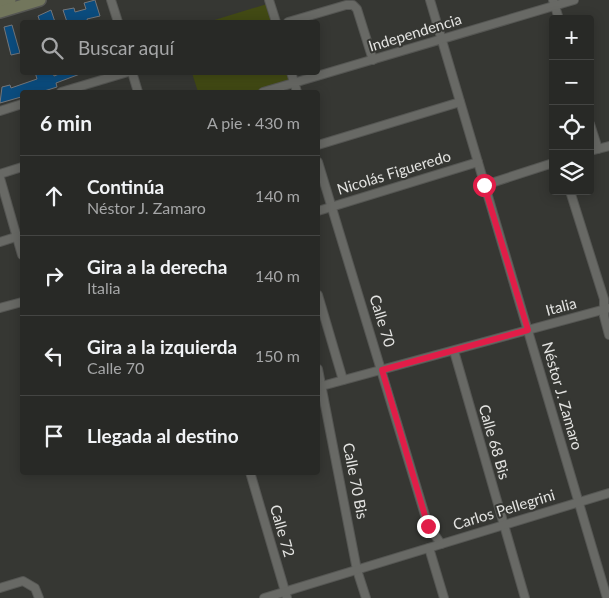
<!DOCTYPE html>
<html lang="es">
<head>
<meta charset="utf-8">
<style>
	:root { --surface:#282926; --page:#343532; --text:#f1f3f6; --muted:#a5a6a7; --line:#444543 }
	body { margin:0; font-family:Lato,sans-serif; background:var(--page); color:var(--text) }
	.controls { position:absolute; right:15px; top:15px; display:grid; overflow:hidden; border-radius:5px; box-shadow:0 2px 12px #0003 }
	.controls button { width:45px; height:45px; display:grid; place-items:center; padding:0; border:0; border-bottom:1px solid var(--line); background:var(--surface); color:var(--text); font:25px sans-serif }
	.stop { position:absolute; width:15px; height:15px; margin:-11px; border:4px solid #e11d48; border-radius:50%; background:#fff }
	.stop.end { background:#e11d48; border-color:#fff; box-shadow:0 1px 5px #0008 }
	.list { margin:0; padding:0; list-style:none }
	h2 { display:flex; justify-content:space-between; align-items:center; height:65px; margin:0; padding:0 20px; font-size:21px }
	h2 small { font-size:16px; font-weight:400; color:var(--muted) }
	.list li { display:grid; grid-template-columns:32px 1fr auto; gap:15px; align-items:center; box-sizing:border-box; height:80px; padding:0 20px; border-top:1px solid var(--line) }
	.list b { display:block; font-size:19px; white-space:nowrap }
	.list p { margin:0; font-size:16px; white-space:nowrap; color:var(--muted) }
	.list em { font-size:16px; font-style:normal; color:var(--muted) }
	.icon { flex:none; width:28px; height:28px; fill:none; stroke:currentColor; stroke-width:2; stroke-linecap:round; stroke-linejoin:round }
	.map { position:relative; flex:none; width:609px; height:598px; overflow:hidden }
	.search { position:absolute; background:var(--surface); box-shadow:0 2px 12px #0003; left:20px; top:20px; width:300px; height:55px; display:flex; align-items:center; gap:12px; box-sizing:border-box; padding:0 18px; border-radius:5px; color:var(--muted); font-size:19px }
	.panel { position:absolute; background:var(--surface); box-shadow:0 2px 12px #0003; left:20px; top:90px; width:300px; height:385px; border-radius:5px }
	.map>svg:first-child { display:block }
	.green { fill:#424a14 }
	.building { fill:#0b4c7e; stroke:#73767a }
	.lines { fill:none; stroke-linecap:round; stroke-linejoin:round }
	.street-casing { stroke:#555653; stroke-width:10 }
	.secondary-casing { stroke:#555653; stroke-width:14 }
	.street { stroke:#686965; stroke-width:8 }
	.secondary { stroke:#72765c; stroke-width:11 }
	.route { stroke:#e11d48; stroke-width:6 }
	.labels { text-anchor:middle; stroke-width:4; stroke-linejoin:round; paint-order:stroke }
	.street-label { font-size:15px; fill:#e4e4e2; stroke:#363733 }
</style>
</head>
<body>
<div class="map">
<svg width="609" height="598" viewBox="0 0 609 598">
	<rect width="100%" height="100%" fill="#363733"/>
	<!-- green -->
	<g class="green">
		<polygon points="267,4 273,22 208,22"/>
		<polygon points="192,73 288,73 291,81 253,92 198,92"/>
	</g>
	<!-- building -->
	<g class="building">
		<polygon points="95,0 100,16 87,19 88,22 67,22 63,10 74,8 75,12 86,9 84,3"/>
		<polygon points="51,10 55,22 40,22 38,16"/>
		<polygon points="12,25 20,53 11,55 4,27"/>
		<polygon points="35,72 53,72 54,76 64,72 80,74 56,83 57,87 41,92 22,92 21,97 0,103 2,87 10,85 11,88 37,79"/>
	</g>
	<g class="lines">
		<defs>
			<g id="street">
				<polyline points="111,0 118,22"/>
				<polyline points="269,0 276,22"/>
				<polyline points="430,0 607,598"/>
				<polyline points="553,0 559,19"/>
				<polyline points="288,22 346,5 353,5 357,9 373,60"/>
				<polyline points="132,72 138,92"/>
				<polyline points="291,72 297,92"/>
				<polyline points="61,92 128,72"/>
				<polyline points="263,92 574,0"/>
				<polyline points="0,111 22,104"/>
				<polyline points="590,124 598,149"/>
				<polyline points="318,145 460,102"/>
				<polyline points="590,151 609,146"/>
				<polyline points="318,162 428,525 441,544"/>
				<polyline points="0,174 22,167"/>
				<polyline points="0,178 22,255"/>
				<polyline points="485,185 553,163"/>
				<polyline points="570,191 604,299 604,316 609,335"/>
				<polyline points="318,211 478,162"/>
				<polyline points="0,242 22,235"/>
				<polyline points="318,295 343,380"/>
				<polyline points="0,308 22,302"/>
				<polyline points="454,351 525,598"/>
				<polyline points="318,369 357,570 366,598"/>
				<polyline points="318,387 609,308"/>
				<polyline points="250,472 287,598"/>
				<polyline points="429,548 444,598"/>
				<polyline points="0,588 23,581 35,588 39,598"/>
				<polyline points="264,598 609,493"/>
			</g>
			<g id="secondary">
				<polyline points="0,3 10,0"/>
				<polyline points="0,12 40,0"/>
			</g>
		</defs>
		<!-- street casing -->
		<use href="#street" class="street-casing"/>
		<!-- secondary casing -->
		<use href="#secondary" class="secondary-casing"/>
		<!-- street -->
		<use href="#street" class="street"/>
		<!-- secondary -->
		<use href="#secondary" class="secondary"/>
	</g>
	<g class="lines">
		<!-- route -->
		<polyline class="route" points="428,526 382,370 528,330 484,185"/>
	</g>
	<g class="labels">
		<!-- street labels -->
		<g class="street-label">
			<text transform="translate(415 33) rotate(-17)" y="5">Independencia</text>
			<text transform="translate(394 173) rotate(-17)" y="5">Nicolás Figueredo</text>
			<text transform="translate(561 307) rotate(-15)" y="5">Italia</text>
			<text transform="translate(382 321) rotate(73)" y="5">Calle 70</text>
			<text transform="translate(562 396) rotate(74)" y="5">Néstor J. Zamaro</text>
			<text transform="translate(494 442) rotate(74)" y="5">Calle 68 Bis</text>
			<text transform="translate(355 481) rotate(79)" y="5">Calle 70 Bis</text>
			<text transform="translate(504 510) rotate(-17)" y="5">Carlos Pellegrini</text>
			<text transform="translate(282 531) rotate(74)" y="5">Calle 72</text>
		</g>
	</g>
</svg>
<div class="controls">
<button>+</button>
<button>−</button>
<button><svg class="icon" aria-label="locate" viewBox="0 0 24 24"><circle cx="12" cy="12" r="6"/><path d="M12 2v4M12 18v4M2 12h4M18 12h4"/></svg></button>
<button><svg class="icon" aria-label="layers" viewBox="0 0 24 24"><path d="M12 4l9 5-9 5-9-5zM3 14l9 5 9-5"/></svg></button>
</div>
<div class="stop" style="left:484px;top:185px"></div>
<div class="stop end" style="left:428px;top:526px"></div>
<div class="search"><svg class="icon" aria-label="search" viewBox="0 0 24 24"><circle cx="10" cy="10" r="6"/><path d="M15 15l6 6"/></svg>Buscar aquí</div>
<section class="panel">
<h2>6 min<small>A pie · 430 m</small></h2>
<ul class="list">
<li><svg class="icon" aria-label="ahead" viewBox="0 0 24 24"><path d="M12 20V5M6 11l6-6 6 6"/></svg><div><b>Continúa</b><p>Néstor J. Zamaro</p></div><em>140 m</em></li>
<li><svg class="icon" aria-label="right" viewBox="0 0 24 24"><path d="M7 20v-9h11M14 6l5 5-5 5"/></svg><div><b>Gira a la derecha</b><p>Italia</p></div><em>140 m</em></li>
<li><svg class="icon" aria-label="left" viewBox="0 0 24 24"><path d="M17 20v-9H6M10 6l-5 5 5 5"/></svg><div><b>Gira a la izquierda</b><p>Calle 70</p></div><em>150 m</em></li>
<li><svg class="icon" aria-label="arrive" viewBox="0 0 24 24"><path d="M6 21V4h12l-3 4 3 4H6"/></svg><div><b>Llegada al destino</b></div></li>
</ul>
</section>
</div>
</body>
</html>
